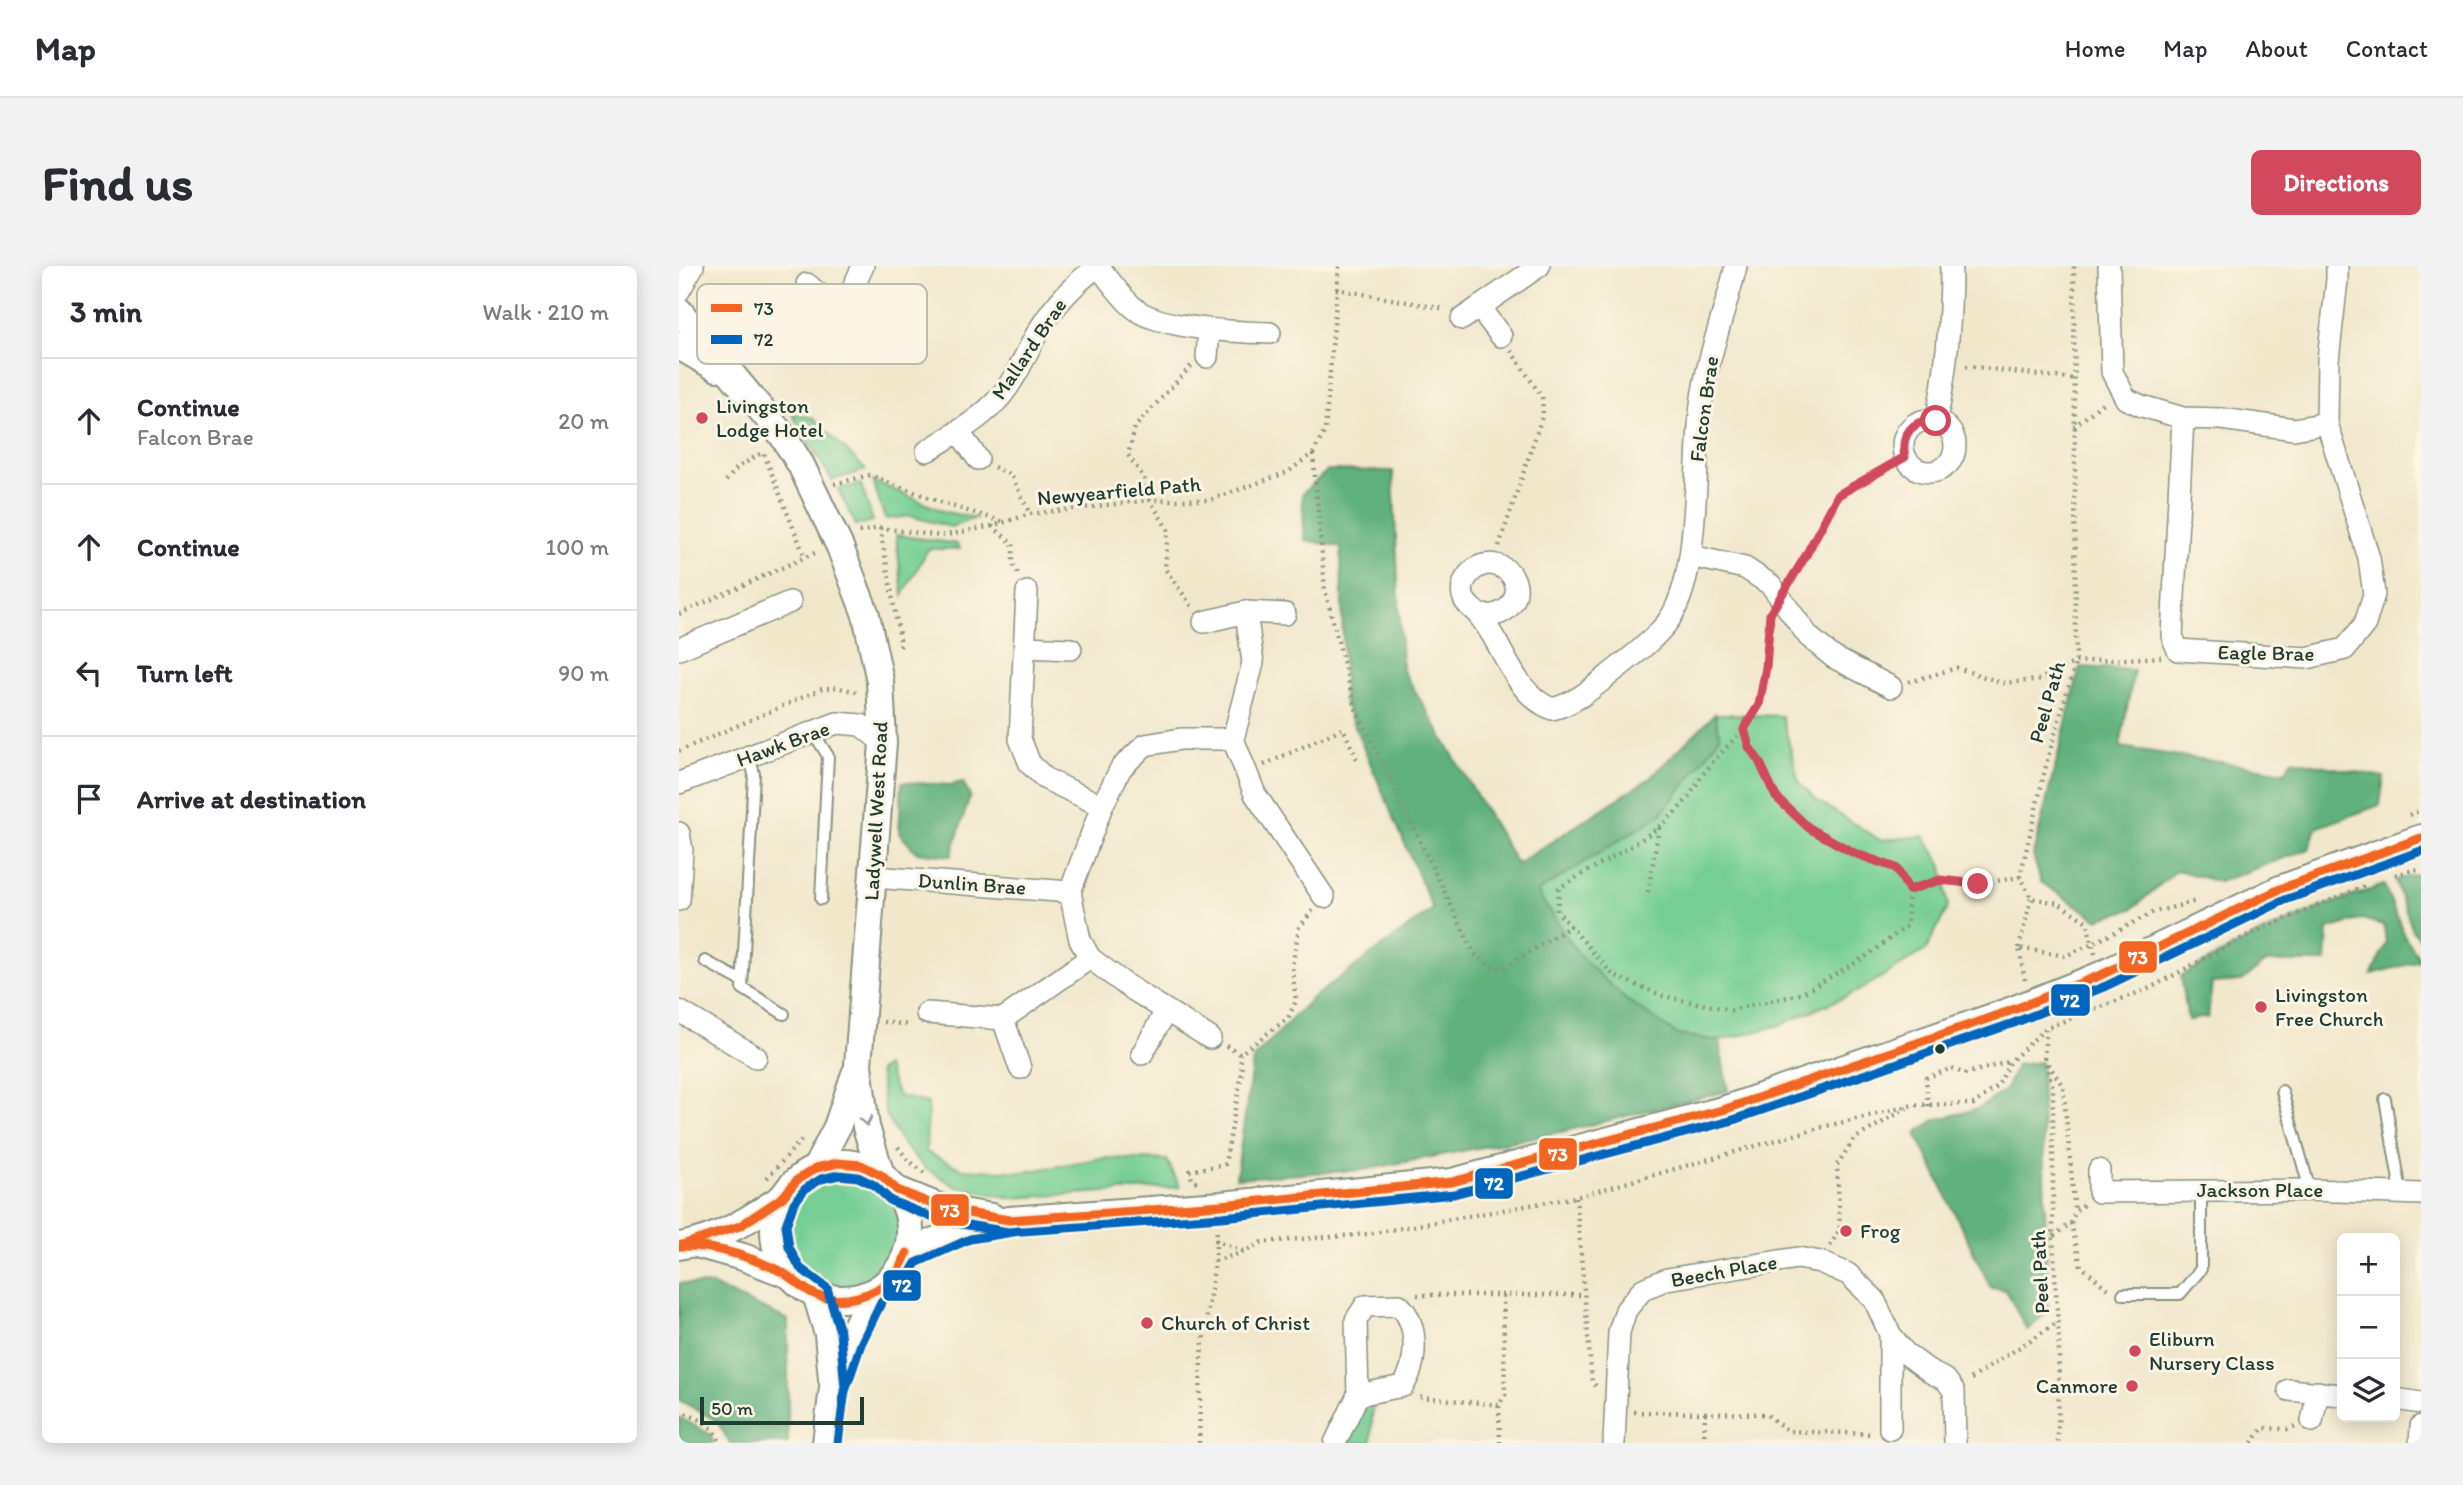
<!DOCTYPE html>
<html lang="en">
<head>
<meta charset="utf-8">
<style>
	:root { --surface:#fff; --page:#f2f2f3; --text:#2b2b33; --muted:#7c7c81; --line:#e1e1e2; --accent:#d1495b }
	body { margin:0; font-family:Itim,sans-serif; background:var(--page); color:var(--text) }
	.controls { position:absolute; right:21px; bottom:21px; display:grid; overflow:hidden; border-radius:10px; box-shadow:0 4px 18px #0003 }
	.controls button { width:63px; height:63px; display:grid; place-items:center; padding:0; border:0; border-bottom:2px solid var(--line); background:var(--surface); color:var(--text); font:35px sans-serif }
	.scale { position:absolute; left:21px; bottom:18px; width:164px; box-sizing:border-box; padding-left:7px; border:4px solid #1f3d34; border-top:0; font-size:19px; line-height:24px; white-space:nowrap; color:#1f3d34; -webkit-text-stroke:5px #fcf5e5; paint-order:stroke }
	.stop { position:absolute; width:21px; height:21px; margin:-16px; border:5px solid #d1495b; border-radius:50%; background:#fff }
	.stop.end { background:#d1495b; border-color:#fff; box-shadow:0 2px 7px #0008 }
	.list { margin:0; padding:0; list-style:none }
	h2 { display:flex; justify-content:space-between; align-items:center; height:91px; margin:0; padding:0 28px; font-size:30px }
	h2 small { font-size:23px; font-weight:400; color:var(--muted) }
	.list li { display:grid; grid-template-columns:46px 1fr auto; gap:21px; align-items:center; box-sizing:border-box; height:126px; padding:0 28px; border-top:2px solid var(--line) }
	.list b { display:block; font-size:26px; white-space:nowrap }
	.list p { margin:0; font-size:23px; white-space:nowrap; color:var(--muted) }
	.list em { font-size:23px; font-style:normal; color:var(--muted) }
	.icon { flex:none; width:38px; height:38px; fill:none; stroke:currentColor; stroke-width:2; stroke-linecap:round; stroke-linejoin:round }
	.map { position:relative; flex:none; width:1742px; height:1177px; overflow:hidden; border-radius:10px }
	header { display:flex; align-items:center; gap:42px; box-sizing:border-box; height:98px; padding:0 35px; background:var(--surface); border-bottom:2px solid var(--line) }
	header strong { font-size:33px }
	nav { display:flex; gap:38px; margin-inline-start:auto; font-size:24px }
	.intro { display:flex; align-items:center; justify-content:space-between; box-sizing:border-box; height:168px; padding:0 42px }
	h1 { margin:0; font-size:49px }
	.button { padding:18px 32px; border-radius:10px; background:var(--accent); color:#fff; font-size:24px; font-weight:700 }
	main { display:flex; gap:42px; padding:0 42px }
	aside { flex:1; background:var(--surface); border-radius:10px; box-shadow:0 4px 18px #0003 }
	.map>svg:first-child { display:block }
	.green { fill:#75ce93; stroke:#4a8664; stroke-width:2 }
	.forest { fill:#60b17d; stroke:#407758; stroke-width:2 }
	.lines { fill:none; stroke-linecap:round; stroke-linejoin:round }
	.service-casing { stroke:#889280; stroke-width:14 }
	.minor-casing { stroke:#889280; stroke-width:24 }
	.tertiary-casing { stroke:#889280; stroke-width:30 }
	.path { stroke:#889280; stroke-width:4.5; stroke-dasharray:2 5; stroke-linecap:butt }
	.service { stroke:#fff; stroke-width:10 }
	.minor { stroke:#fff; stroke-width:21 }
	.tertiary { stroke:#fff; stroke-width:26 }
	.bus-1-casing { stroke:#fcf5e5; stroke-width:14 }
	.bus-2-casing { stroke:#fcf5e5; stroke-width:14 }
	.bus-1 { stroke:#f26522; stroke-width:9 }
	.bus-2 { stroke:#0065bd; stroke-width:9 }
	.oneway { stroke:#8f9e9a }
	.route { stroke:#d1495b; stroke-width:9 }
	.poi-dot { fill:#d1495b; stroke:#fcf5e5; stroke-width:2.5 }
	.bus-dot { fill:#1f3d34; stroke:#fcf5e5; stroke-width:2.5 }
	.labels { text-anchor:middle; stroke-width:6; stroke-linejoin:round; paint-order:stroke }
	.street-label { font-size:21px; fill:#1f3d34; stroke:#fcf5e5 }
	.poi-label { font-size:21px; fill:#1f3d34; stroke:#fcf5e5; text-anchor:start }
	.key { fill:#fcf5e5; stroke:#babeb0; stroke-width:2 }
	.key-label { font-size:19px; fill:#1f3d34 }
	.line-badge { stroke:#fcf5e5; stroke-width:2.5 }
	.badge-label { font-size:19px; text-anchor:middle; font-weight:bold; fill:#fff }
</style>
</head>
<body>
<header>
<strong>Map</strong>
<nav><a>Home</a><a>Map</a><a>About</a><a>Contact</a></nav>
</header>
<div class="intro"><h1>Find us</h1><a class="button">Directions</a></div>
<main>
<aside>
<h2>3 min<small>Walk · 210 m</small></h2>
<ul class="list">
<li><svg class="icon" aria-label="ahead" viewBox="0 0 24 24"><path d="M12 20V5M6 11l6-6 6 6"/></svg><div><b>Continue</b><p>Falcon Brae</p></div><em>20 m</em></li>
<li><svg class="icon" aria-label="ahead" viewBox="0 0 24 24"><path d="M12 20V5M6 11l6-6 6 6"/></svg><div><b>Continue</b></div><em>100 m</em></li>
<li><svg class="icon" aria-label="left" viewBox="0 0 24 24"><path d="M17 20v-9H6M10 6l-5 5 5 5"/></svg><div><b>Turn left</b></div><em>90 m</em></li>
<li><svg class="icon" aria-label="arrive" viewBox="0 0 24 24"><path d="M6 21V4h12l-3 4 3 4H6"/></svg><div><b>Arrive at destination</b></div></li>
</ul>
</aside>
<div class="map">
<svg width="1742" height="1177" viewBox="0 0 1742 1177">
	<rect width="100%" height="100%" fill="#fcf5e5"/>
	<filter id="ink" filterUnits="userSpaceOnUse"><feTurbulence type="fractalNoise" baseFrequency=".0143" numOctaves="2"/><feDisplacementMap in="SourceGraphic" scale="14" xChannelSelector="R" yChannelSelector="G"/><feConvolveMatrix kernelMatrix="1 2 1 2 8 2 1 2 1" color-interpolation-filters="sRGB"/></filter>
	<filter id="wash" filterUnits="userSpaceOnUse"><feTurbulence type="fractalNoise" baseFrequency=".00686" numOctaves="4" result="noise"/><feDisplacementMap in="SourceGraphic" scale="28" xChannelSelector="R" yChannelSelector="G"/><feGaussianBlur stdDeviation="1.57" result="paint"/><feColorMatrix in="noise" values="0 0 0 0 0 0 0 0 0 0 0 0 0 0 0 0 0 1.4 0 .05"/><feComposite in="paint" operator="in"/></filter>
	<g filter="url(#wash)">
		<rect width="100%" height="100%" fill="#f1e8cc"/>
		<!-- green -->
		<g class="green">
			<polygon points="112,147 134,152 187,204 153,214"/>
			<polygon points="194,215 266,246 297,252 272,261 231,250 206,253"/>
			<polygon points="182,218 194,255 177,259 159,223"/>
			<polygon points="217,269 278,278 281,283 249,283 224,329"/>
			<polygon points="1036,448 1103,450 1120,516 1139,535 1201,574 1244,570 1264,600 1269,641 1247,684 1179,725 1101,759 1040,775 999,769 946,733 900,689 858,626 982,548 1041,470"/>
			<polygon points="207,800 219,830 249,837 247,886 283,903 347,906 423,892 488,894 501,921 333,932 278,921 246,902 224,879 206,847 200,805"/>
			<circle cx="162" cy="967" r="59"/>
			<polygon points="690,1131 694,1131 692,1177 663,1177"/>
		</g>
		<!-- forest -->
		<g class="forest">
			<polygon points="649,204 714,205 723,403 838,598 971,512 1036,448 1041,470 1019,502 982,548 858,626 900,689 946,733 999,769 1040,775 1049,825 886,865 684,904 557,912 574,793 632,733 754,643 665,436 662,281 626,274 623,228"/>
			<polygon points="1401,401 1455,404 1441,481 1606,506 1613,494 1705,511 1701,539 1637,562 1630,583 1540,616 1498,604 1453,643 1418,653 1362,616 1354,589"/>
			<polygon points="223,516 270,519 284,516 291,530 272,590 237,586 220,567"/>
			<polygon points="1742,608 1742,674 1734,665 1716,614"/>
			<polygon points="1705,619 1727,673 1742,695 1693,708 1707,678 1705,659 1683,653 1649,663 1647,696 1587,696 1563,715 1533,717 1529,751 1509,754 1502,710 1573,671 1642,641"/>
			<polygon points="1362,796 1369,1045 1348,1064 1327,1024 1312,1022 1237,867 1256,854 1301,842 1327,823 1338,799"/>
			<polygon points="0,1017 32,1019 109,1054 109,1177 51,1177 38,1155 0,1134"/>
			<polygon points="0,1151 32,1169 34,1177 0,1177"/>
		</g>
	</g>
	<g filter="url(#ink)">
		<g class="lines">
			<defs>
				<g id="service">
					<polyline points="134,466 149,490 142,633"/>
					<polyline points="70,490 75,508 63,722 105,748"/>
					<polyline points="26,695 63,715"/>
					<polyline points="1603,825 1631,924"/>
					<polyline points="1706,833 1722,926"/>
					<polyline points="1444,1028 1501,1028 1522,1003 1522,924"/>
				</g>
				<g id="minor">
					<polyline points="184,0 172,26 156,42 193,72"/>
					<path d="M 419,0 C 430,13 441,30 454,41 C 478,63 558,66 591,67"/>
					<polyline points="1430,0 1433,106 1447,133 1463,140 1504,152 1542,153 1615,163 1648,157 1690,292 1695,328 1686,358 1666,383 1628,392 1499,384 1493,370 1504,152"/>
					<polyline points="128,18 156,42"/>
					<polyline points="0,25 14,0"/>
					<polyline points="800,41 822,70"/>
					<polyline points="783,53 860,0"/>
					<polyline points="528,91 530,64"/>
					<circle cx="1250" cy="180" r="26"/>
					<path d="M 1257,155 C 1268,104 1272,52 1272,0"/>
					<polyline points="1648,157 1649,94 1658,14 1658,0"/>
					<polyline points="279,165 299,193"/>
					<path d="M 248,185 C 273,169 303,153 322,130 C 339,110 347,86 360,64 C 377,37 394,19 419,0"/>
					<polyline points="1012,290 1066,302 1092,319 1130,371 1154,391 1212,421"/>
					<polyline points="348,326 341,473 351,498 367,513 423,540"/>
					<path d="M 801,349 C 841,355 850,308 817,299 C 799,294 780,312 784,330 C 787,341 796,343 801,351 C 826,381 834,427 873,443 C 898,437 916,420 936,404 C 954,390 972,376 987,358 C 1023,313 1014,198 1022,139 C 1028,91 1046,47 1057,0"/>
					<polyline points="525,356 567,346 606,348"/>
					<polyline points="346,381 392,383"/>
					<polyline points="0,383 111,336"/>
					<polyline points="554,473 576,528 645,631"/>
					<polyline points="0,517 158,457 182,459 204,477"/>
					<polyline points="0,567 3,584 0,634"/>
					<polyline points="195,611 391,626"/>
					<polyline points="0,745 77,791"/>
					<polyline points="248,747 324,753 341,802"/>
					<polyline points="324,753 411,692"/>
					<polyline points="531,772 447,719 411,692 401,674 391,626 423,540 442,502 466,479 502,473 554,473 574,397 567,346"/>
					<polyline points="463,788 487,745"/>
					<polyline points="1420,904 1420,926 1631,924 1742,928"/>
					<path d="M 720,1039 C 740,1058 739,1097 724,1120 L 679,1129 L 677,1054 L 686,1040 Z"/>
					<polyline points="1211,1068 1226,1087 1253,1107 1267,1114 1275,1125 1276,1177"/>
					<polyline points="1610,1124 1663,1129"/>
					<polyline points="1716,1133 1742,1137"/>
					<polyline points="1633,1155 1639,1126"/>
					<polyline points="656,1177 679,1129"/>
					<polyline points="935,1177 940,1066 947,1044 964,1023 988,1013 1119,992 1141,996 1169,1008 1195,1033 1211,1068 1211,1163"/>
					<polyline points="1741,1177 1742,1160"/>
				</g>
				<g id="tertiary">
					<polyline points="0,45 104,170 122,199 161,281 187,349 201,415 204,477 179,799 187,861 202,909"/>
					<polyline points="0,80 38,102"/>
					<circle cx="163" cy="965" r="68"/>
					<polyline points="137,902 158,861 176,808"/>
					<polyline points="218,924 265,943 313,951"/>
					<polyline points="14,977 64,991 111,1009"/>
					<path d="M 0,980 C 39,974 71,953 104,931"/>
					<polyline points="228,987 288,961 330,954 542,939 773,916 1047,843 1331,745 1422,709 1601,623 1742,572"/>
					<polyline points="137,1028 149,1068 153,1113"/>
					<polyline points="147,1177 154,1122 171,1073 193,1027"/>
				</g>
			</defs>
			<!-- service casing -->
			<use href="#service" class="service-casing"/>
			<!-- minor casing -->
			<use href="#minor" class="minor-casing"/>
			<!-- tertiary casing -->
			<use href="#tertiary" class="tertiary-casing"/>
			<!-- path -->
			<g class="path">
				<polyline points="657,23 767,43"/>
				<polyline points="512,100 456,161 449,189 465,212 471,234 489,264 486,303 514,342"/>
				<polyline points="1287,100 1394,113"/>
				<polyline points="1395,161 1426,135"/>
				<polyline points="85,188 126,291"/>
				<polyline points="634,188 646,324 676,441 795,687 812,701 823,703 892,660"/>
				<polyline points="315,201 332,209 351,248"/>
				<polyline points="47,215 58,202 84,186"/>
				<polyline points="155,218 191,209 266,238 325,256"/>
				<polyline points="313,260 334,278 334,298 340,310"/>
				<polyline points="201,262 222,379 218,384"/>
				<polyline points="180,266 201,262 262,270 313,260 351,248 471,234 531,234 609,206 634,187 646,165 660,0"/>
				<polyline points="820,280 864,148 863,131 832,85"/>
				<polyline points="1113,313 1159,229 1226,191"/>
				<polyline points="0,348 138,286"/>
				<polyline points="1230,416 1278,402 1324,417 1359,414 1397,396 1482,391"/>
				<path d="M 1064,463 L 1070,481 L 1080,495 L 1096,531 L 1130,562 L 1175,587 L 1217,602 L 1230,624 L 1228,660 L 1186,691 L 1122,728 L 1052,744 L 984,730 L 934,709 L 878,645 L 880,622 C 922,595 976,574 1008,533 C 1016,523 1021,511 1029,502 C 1045,481 1069,464 1080,439 C 1089,418 1088,378 1090,354"/>
				<polyline points="0,485 143,423 157,421 178,426"/>
				<polyline points="585,499 664,462 678,493"/>
				<polyline points="1730,549 1742,544"/>
				<polyline points="1716,609 1742,602"/>
				<polyline points="1230,624 1261,614 1299,618 1341,611"/>
				<polyline points="969,626 980,561"/>
				<polyline points="1340,682 1352,632"/>
				<polyline points="1416,688 1413,678 1475,646 1518,635"/>
				<polyline points="1346,714 1340,682 1386,690 1413,678 1408,656 1379,637 1352,632 1341,611 1369,491 1397,396 1395,0"/>
				<polyline points="204,756 230,759"/>
				<polyline points="1367,763 1365,793 1374,821 1374,971 1380,1079 1379,1177"/>
				<polyline points="547,780 561,788 609,752 617,735 613,701 620,662 634,644"/>
				<polyline points="1369,798 1384,820 1396,946"/>
				<polyline points="1249,840 1247,812 1273,802 1285,808 1330,796"/>
				<polyline points="219,881 228,893 248,909"/>
				<polyline points="88,912 125,871"/>
				<polyline points="518,916 513,914 511,905 546,898 563,806 561,788"/>
				<polyline points="897,931 913,1116 917,1120"/>
				<polyline points="1392,957 1402,1000 1431,1025"/>
				<polyline points="1375,970 1392,957 1396,946 1407,937"/>
				<polyline points="536,974 564,985"/>
				<polyline points="1151,980 1161,963 1158,899 1175,873 1228,842"/>
				<polyline points="536,995 565,986 583,976 689,968 897,931 1140,862 1234,839 1295,838 1319,820 1331,796 1367,762 1469,723 1571,668 1688,619"/>
				<polyline points="738,1029 905,1029"/>
				<polyline points="1292,1113 1379,1056"/>
				<polyline points="741,1131 820,1139"/>
				<path d="M 0,1145 C 19,1152 35,1158 41,1177"/>
				<polyline points="955,1146 1026,1147 1025,1177"/>
				<polyline points="1026,1147 1087,1148 1109,1165 1194,1168"/>
				<polyline points="520,1177 522,1091 536,995 538,962"/>
				<polyline points="821,1177 820,1139 826,1129 824,1028"/>
				<polyline points="1573,1177 1584,1162 1608,1163 1617,1160"/>
			</g>
			<!-- service -->
			<use href="#service" class="service"/>
			<!-- minor -->
			<use href="#minor" class="minor"/>
			<!-- tertiary -->
			<use href="#tertiary" class="tertiary"/>
			<defs>
				<g id="bus-1">
					<polyline points="0,980 61,960 104,931 118,914 137,902 159,897 182,899 202,909 218,924 265,943 330,954 542,939 773,916 1047,843 1331,745 1422,709 1601,623 1742,572"/>
					<path d="M 0,980 C 34,979 69,990 99,1004 C 112,1010 122,1022 135,1028 C 161,1040 195,1031 215,1010 C 221,1004 224,995 228,987"/>
				</g>
				<g id="bus-2">
					<polyline points="164,1137 166,1125 182,1078 203,1035 224,1019 237,997 291,973 340,965"/>
					<polyline points="159,1177 166,1122 161,1066 148,1022 121,1002 110,981 107,959 115,937 126,923 142,913 160,909 179,911 195,919 212,935 260,954 329,966 543,951 775,928 1051,855 1335,757 1427,720 1606,634 1742,585"/>
				</g>
			</defs>
			<!-- bus-1 casing -->
			<use href="#bus-1" class="bus-1-casing"/>
			<!-- bus-2 casing -->
			<use href="#bus-2" class="bus-2-casing"/>
			<!-- bus-1 -->
			<use href="#bus-1" class="bus-1"/>
			<!-- bus-2 -->
			<use href="#bus-2" class="bus-2"/>
		</g>
		<!-- one-way arrows -->
		<defs><path id="oneway-chevron" d="M-2-3.5L2.5 0L-2 3.5" fill="none" stroke-width="1.6" stroke-linecap="round" stroke-linejoin="round" transform="scale(1.75)"/></defs>
		<use class="oneway" href="#oneway-chevron" transform="translate(187 855) rotate(80)"/>
	</g>
	<g class="lines" filter="url(#ink)">
		<!-- route -->
		<path class="route" d="M 1257,155 C 1234,152 1221,169 1226,191 L 1159,229 L 1126,291 L 1091,348 L 1087,401 L 1080,439 L 1065,463 L 1070,481 L 1080,495 L 1097,531 L 1130,562 L 1175,587 L 1217,602 L 1230,624 L 1261,614 L 1299,618"/>
	</g>
	<!-- markers -->
	<g class="poi-dot">
		<circle cx="23" cy="152" r="7"/>
		<circle cx="1582" cy="741" r="7"/>
		<circle cx="1167" cy="965" r="7"/>
		<circle cx="468" cy="1057" r="7"/>
		<circle cx="1456" cy="1085" r="7"/>
		<circle cx="1453" cy="1120" r="7"/>
	</g>
	<circle class="bus-dot" cx="1261" cy="783" r="6"/>
	<g class="labels">
		<!-- street labels -->
		<g class="street-label">
			<text transform="translate(350 83) rotate(-56)" y="7">Mallard Brae</text>
			<text transform="translate(1025 143) rotate(-82)" y="7">Falcon Brae</text>
			<text transform="translate(440 225) rotate(-5)" y="7">Newyearfield Path</text>
			<text transform="translate(1587 387) rotate(1)" y="7">Eagle Brae</text>
			<text transform="translate(1368 436) rotate(-74)" y="7">Peel Path</text>
			<text transform="translate(104 478) rotate(-20)" y="7">Hawk Brae</text>
			<text transform="translate(197 545) rotate(-87)" y="7">Ladywell West Road</text>
			<text transform="translate(293 618) rotate(4)" y="7">Dunlin Brae</text>
			<text x="1581" y="931">Jackson Place</text>
			<text transform="translate(1045 1005) rotate(-10)" y="7">Beech Place</text>
			<text transform="translate(1361 1006) rotate(-93)" y="7">Peel Path</text>
		</g>
		<!-- poi labels -->
		<g class="poi-label">
			<text x="37" y="147">Livingston<tspan x="37" dy="24">Lodge Hotel</tspan></text>
			<text x="1596" y="736">Livingston<tspan x="1596" dy="24">Free Church</tspan></text>
			<text x="1181" y="972">Frog</text>
			<text x="482" y="1064">Church of Christ</text>
			<text x="1470" y="1080">Eliburn<tspan x="1470" dy="24">Nursery Class</tspan></text>
			<text x="1439" y="1127" text-anchor="end">Canmore</text>
		</g>
	</g>
	<!-- legend -->
	<rect x="18" y="18" width="230" height="80" rx="10" class="key"/>
	<rect x="32" y="38" width="31" height="8" fill="#f26522"/>
	<rect x="32" y="69" width="31" height="9" fill="#0065bd"/>
	<g class="key-label">
		<text x="75" y="49">73</text>
		<text x="75" y="80">72</text>
	</g>
	<g class="line-badge">
		<rect x="1439" y="674" width="40" height="34" rx="7" fill="#f26522"/>
		<rect x="1371" y="717" width="41" height="34" rx="7" fill="#0065bd"/>
		<rect x="859" y="871" width="40" height="34" rx="7" fill="#f26522"/>
		<rect x="795" y="901" width="40" height="33" rx="7" fill="#0065bd"/>
		<rect x="251" y="927" width="40" height="34" rx="7" fill="#f26522"/>
		<rect x="203" y="1003" width="40" height="33" rx="7" fill="#0065bd"/>
	</g>
	<g class="badge-label">
		<text x="1459" y="698">73</text>
		<text x="1391" y="741">72</text>
		<text x="879" y="895">73</text>
		<text x="815" y="924">72</text>
		<text x="271" y="951">73</text>
		<text x="223" y="1026">72</text>
	</g>
</svg>
<div class="controls">
<button>+</button>
<button>−</button>
<button><svg class="icon" aria-label="layers" viewBox="0 0 24 24"><path d="M12 4l9 5-9 5-9-5zM3 14l9 5 9-5"/></svg></button>
</div>
<div class="scale">50 m</div>
<div class="stop" style="left:1257px;top:155px"></div>
<div class="stop end" style="left:1299px;top:618px"></div>
</div>
</main>
</body>
</html>
